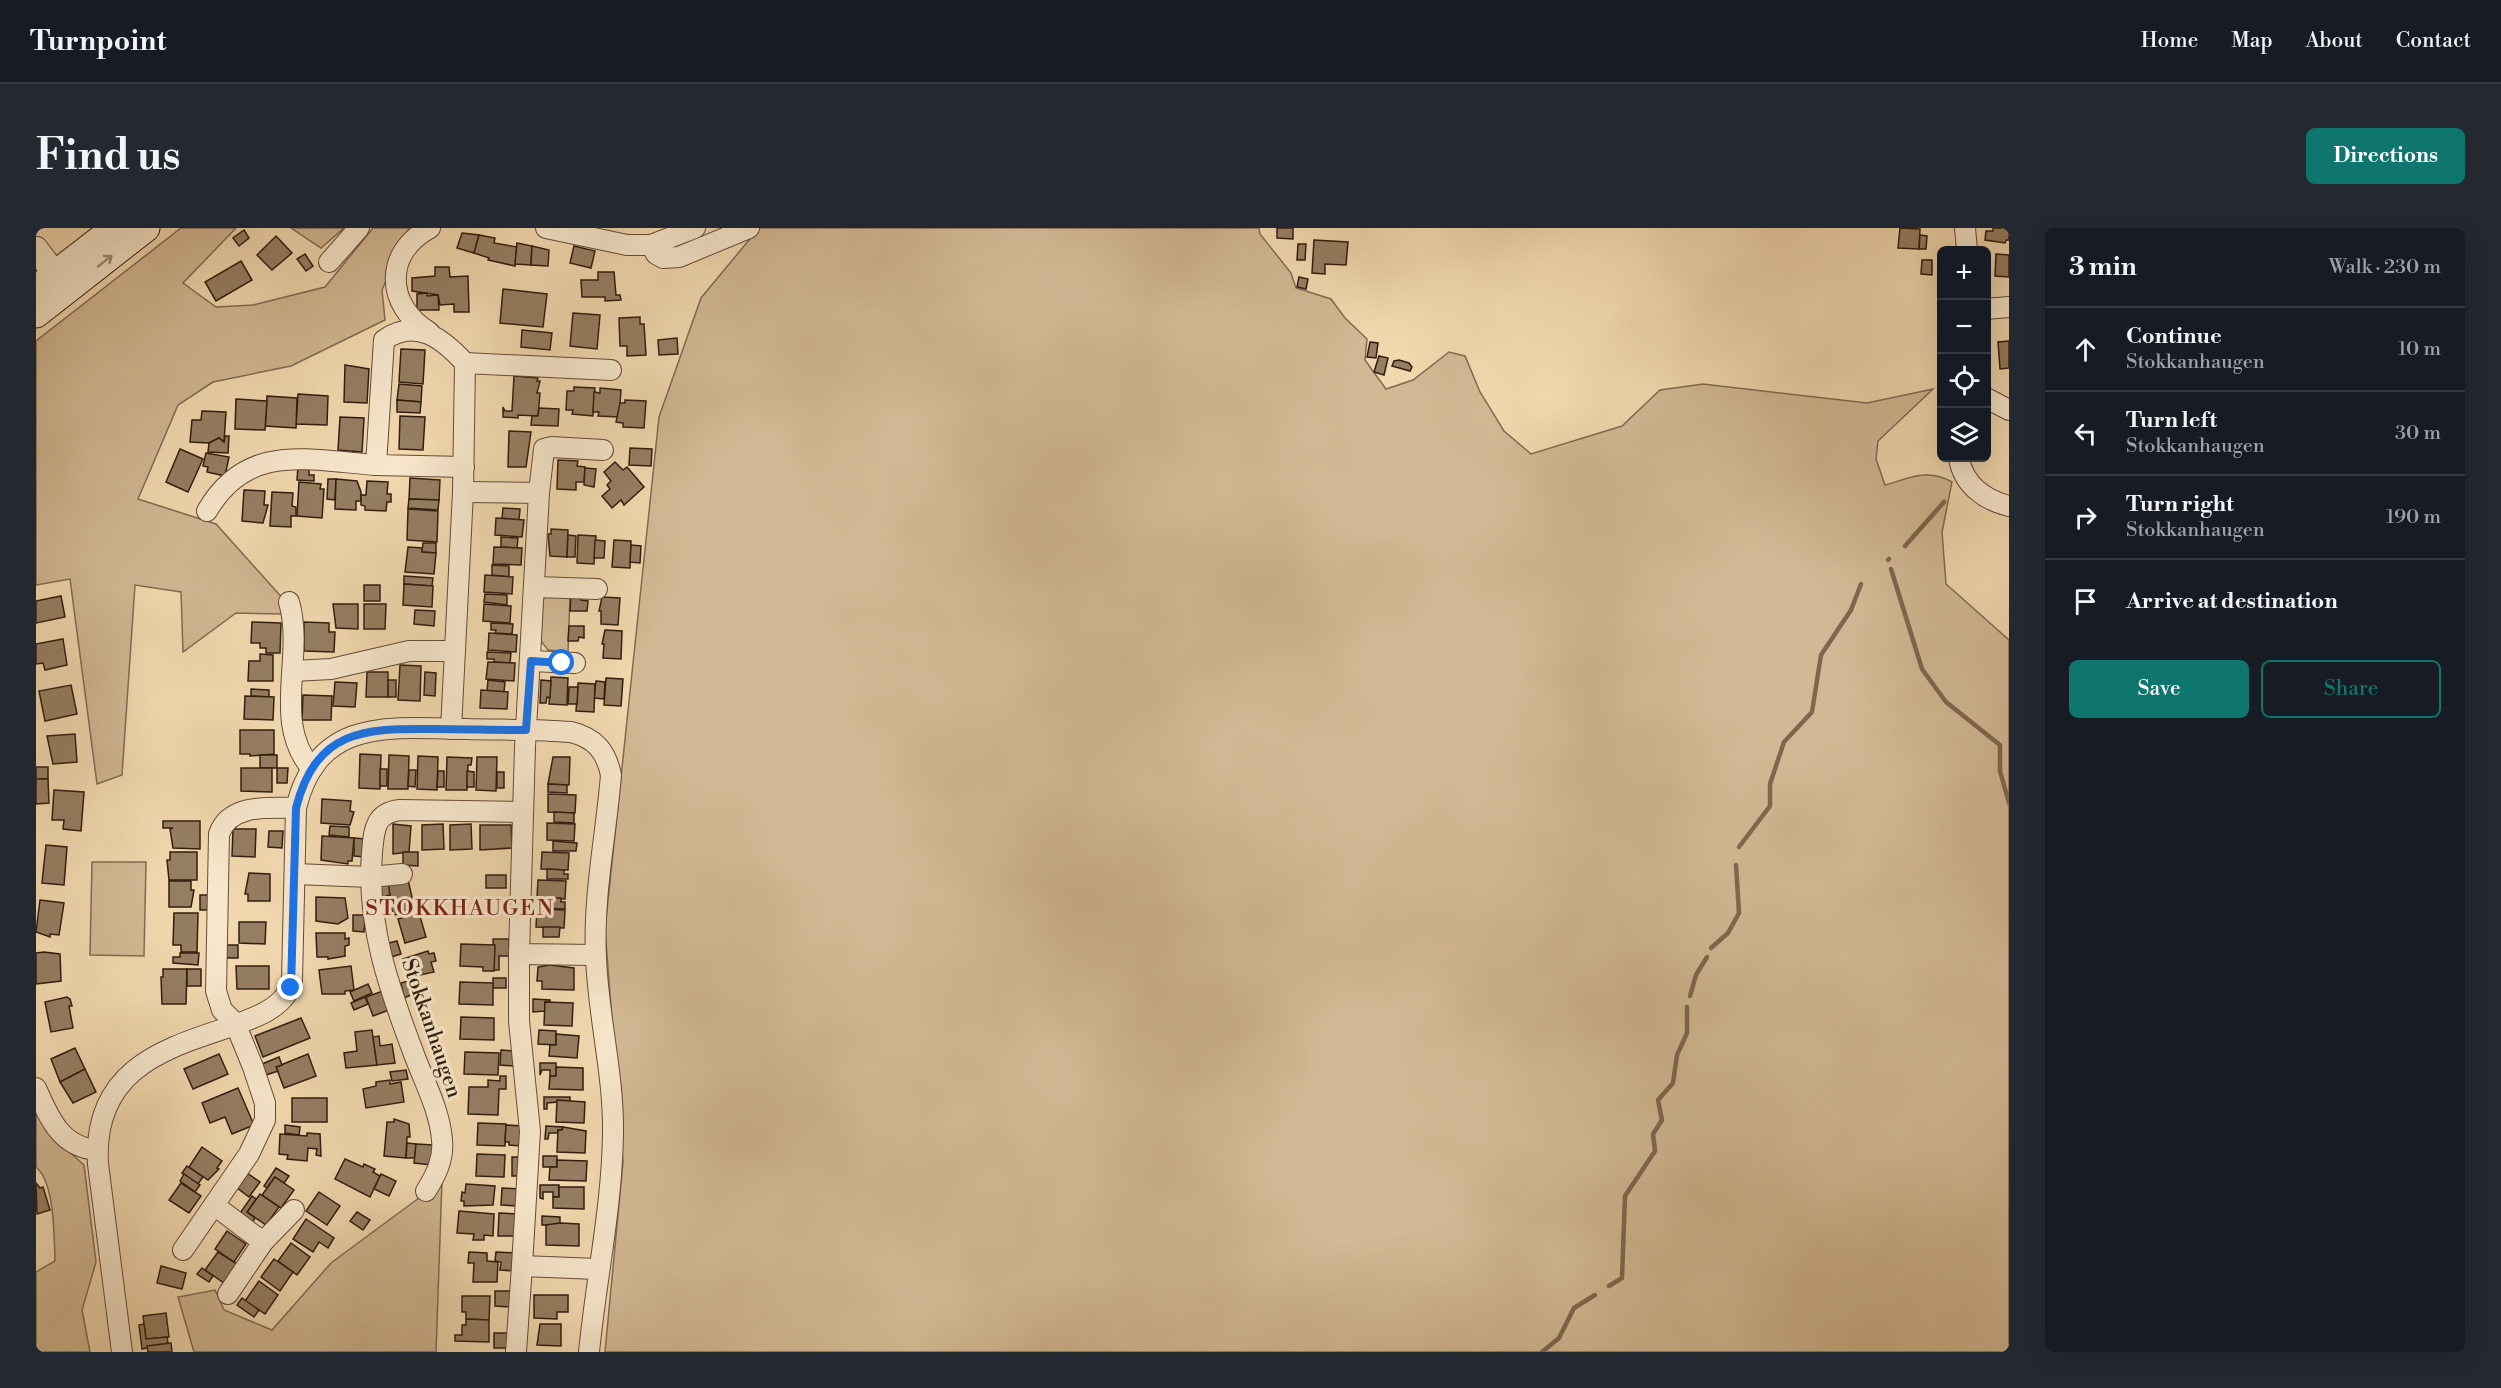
<!DOCTYPE html>
<html lang="en">
<head>
<meta charset="utf-8">
<style>
	:root { --surface:#171b24; --page:#242831; --text:#f1f3f6; --muted:#9ea1a6; --line:#363941; --accent:#0f766e }
	body { margin:0; font-family:"Libre Bodoni",serif; background:var(--page); color:var(--text) }
	.controls { position:absolute; right:18px; top:18px; display:grid; overflow:hidden; border-radius:9px; box-shadow:0 6px 24px #0002 }
	.controls button { width:54px; height:54px; display:grid; place-items:center; padding:0; border:0; border-bottom:2px solid var(--line); background:var(--surface); color:var(--text); font:30px sans-serif }
	.stop { position:absolute; width:18px; height:18px; margin:-14px; border:4px solid #1a73e8; border-radius:50%; background:#fff }
	.stop.end { background:#1a73e8; border-color:#fff; box-shadow:0 2px 6px #0008 }
	.list { margin:0; padding:0; list-style:none }
	h2 { display:flex; justify-content:space-between; align-items:center; height:78px; margin:0; padding:0 24px; font-size:26px }
	h2 small { font-size:20px; font-weight:400; color:var(--muted) }
	.list li { display:grid; grid-template-columns:39px 1fr auto; gap:18px; align-items:center; box-sizing:border-box; height:84px; padding:0 24px; border-top:2px solid var(--line) }
	.list b { display:block; font-size:22px; white-space:nowrap }
	.list p { margin:0; font-size:20px; white-space:nowrap; color:var(--muted) }
	.list em { font-size:20px; font-style:normal; color:var(--muted) }
	.actions { display:flex; gap:12px; padding:18px 24px }
	.actions a { flex:1; padding:14px 0; border:2px solid var(--accent); border-radius:9px; text-align:center; font-size:21px; color:var(--accent) }
	.actions .main { background:var(--accent); color:#fff }
	.icon { flex:none; width:33px; height:33px; fill:none; stroke:currentColor; stroke-width:2; stroke-linecap:round; stroke-linejoin:round }
	.map { position:relative; flex:none; width:1973px; height:1124px; overflow:hidden; border-radius:9px }
	header { display:flex; align-items:center; gap:36px; box-sizing:border-box; height:84px; padding:0 30px; background:var(--surface); border-bottom:2px solid var(--line) }
	header strong { font-size:28px }
	nav { display:flex; gap:33px; margin-inline-start:auto; font-size:21px }
	.intro { display:flex; align-items:center; justify-content:space-between; box-sizing:border-box; height:144px; padding:0 36px }
	h1 { margin:0; font-size:42px }
	.button { padding:15px 27px; border-radius:9px; background:var(--accent); color:#fff; font-size:21px; font-weight:700 }
	main { display:flex; gap:36px; padding:0 36px }
	aside { flex:1; background:var(--surface); border-radius:9px; box-shadow:0 6px 24px #0002 }
	.map>svg:first-child { display:block }
	.green { fill:#d2b894; stroke:#826a52; stroke-width:1.5 }
	.lines { fill:none; stroke-linecap:round; stroke-linejoin:round }
	.stream { stroke:#7f674f; stroke-width:4.5 }
	.building { fill:#967e62; stroke:#331d0f; stroke-width:1.5 }
	.minor-casing { stroke:#634c37; stroke-width:22 }
	.tertiary-casing { stroke:#634c37; stroke-width:26 }
	.secondary-casing { stroke:#331d0f; stroke-width:29 }
	.minor { stroke:#f7e6cb; stroke-width:20 }
	.tertiary { stroke:#f7e6cb; stroke-width:24 }
	.secondary { stroke:#f7e6cb; stroke-width:27 }
	.oneway { stroke:#9f8c76 }
	.route { stroke:#1a73e8; stroke-width:8 }
	.labels { text-anchor:middle; stroke-width:6; stroke-linejoin:round; paint-order:stroke }
	.street-label { font-size:21px; fill:#331d0f; stroke:#f7e6cb }
	.neighbourhood-label { font-size:22px; letter-spacing:1.5px; fill:#7a1f14; stroke:#f7e6cb }
</style>
</head>
<body>
<header>
<strong>Turnpoint</strong>
<nav><a>Home</a><a>Map</a><a>About</a><a>Contact</a></nav>
</header>
<div class="intro"><h1>Find us</h1><a class="button">Directions</a></div>
<main>
<div class="map">
<svg width="1973" height="1124" viewBox="0 0 1973 1124">
	<rect width="100%" height="100%" fill="#f2d8af"/>
	<filter id="stains"><feTurbulence type="fractalNoise" baseFrequency=".00333" numOctaves="4"/><feColorMatrix values="0 0 0 0 .2 0 0 0 0 .09 0 0 0 0 .02 0 0 0 .5 -.17"/></filter>
	<radialGradient id="worn" r=".72"><stop offset=".6" stop-color="#630" stop-opacity="0"/><stop offset="1" stop-color="#630" stop-opacity=".3"/></radialGradient>
	<!-- green -->
	<g class="green">
		<polygon points="145,0 200,0 147,55 180,79 217,77 289,59 337,0 373,0 346,62 349,92 255,138 177,154 142,177 102,271 180,296 250,374 246,386 200,385 147,424 145,364 99,357 86,547 61,556 34,351 0,357 0,113"/>
		<polygon points="255,0 308,0 285,20"/>
		<path d="M 723,0 L 1223,0 L 1224,6 L 1255,45 L 1260,60 L 1295,71 L 1309,90 L 1331,111 L 1329,132 L 1350,161 L 1377,152 L 1413,124 L 1429,128 L 1444,164 L 1468,203 L 1495,226 L 1586,198 L 1624,162 L 1667,156 L 1831,175 L 1897,161 L 1842,213 L 1840,231 L 1849,257 C 1874,250 1892,240 1916,254 L 1906,304 L 1910,356 L 1973,412 L 1973,1124 L 569,1124 L 587,934 L 569,701 L 623,189 L 665,70 Z"/>
		<polygon points="513,365 534,367 532,424 512,422 505,413 506,373"/>
		<polygon points="56,634 110,634 108,728 54,727"/>
		<path d="M 0,881 L 10,903 L 48,937 L 60,1034 L 46,1082 L 54,1124 L 0,1124 L 0,1044 L 19,1033 C 18,1009 19,954 0,939 Z"/>
		<polygon points="406,953 400,1124 158,1124 142,1069 179,1062 188,1082 236,1102 295,1035"/>
	</g>
	<g class="lines">
		<!-- stream -->
		<g class="stream">
			<polyline points="1869,318 1908,274"/>
			<polyline points="1852,332 1853,331"/>
			<polyline points="1855,341 1886,441 1910,474 1964,517 1964,543 1973,575"/>
			<polyline points="1703,619 1734,578 1734,556 1748,514 1776,484 1785,427 1815,382 1825,356"/>
			<polyline points="1675,720 1692,705 1703,685 1700,637"/>
			<polyline points="1654,768 1660,747 1671,729"/>
			<polyline points="1573,1058 1586,1050 1589,968 1619,923 1617,906 1626,892 1622,872 1637,855 1641,827 1651,805 1651,779"/>
			<polyline points="1506,1124 1523,1110 1538,1080 1559,1067"/>
		</g>
	</g>
	<!-- building -->
	<g class="building">
		<polygon points="1241,0 1257,0 1257,11 1241,10"/>
		<polygon points="1864,0 1884,1 1883,21 1862,20"/>
		<polygon points="1957,0 1973,0 1973,12 1970,12 1969,15 1949,12 1950,3 1957,3"/>
		<polygon points="208,2 213,10 203,18 197,10"/>
		<polygon points="426,5 443,7 438,25 421,20"/>
		<polygon points="443,7 459,10 458,15 481,19 479,38 452,32 453,30 438,25"/>
		<polygon points="1884,7 1891,8 1890,21 1883,21"/>
		<polygon points="240,8 256,25 236,42 221,27"/>
		<polygon points="1278,12 1312,14 1310,37 1289,36 1289,46 1276,45"/>
		<polygon points="481,15 496,18 495,37 479,36"/>
		<polygon points="1262,16 1270,16 1269,32 1261,32"/>
		<polygon points="496,18 513,22 512,38 495,37"/>
		<polygon points="538,18 559,23 555,40 534,35"/>
		<polygon points="269,26 277,38 270,43 261,31"/>
		<polygon points="1960,26 1973,27 1973,49 1959,48"/>
		<polygon points="1886,32 1896,32 1896,47 1885,46"/>
		<polygon points="205,33 216,52 180,73 169,54"/>
		<polygon points="399,39 413,39 414,49 432,48 433,84 418,84 418,76 404,77 402,67 376,63 376,50 399,48"/>
		<polygon points="562,44 578,44 580,67 584,67 585,72 569,73 569,69 546,69 545,52 562,52"/>
		<polygon points="1263,49 1272,51 1270,61 1261,59"/>
		<polygon points="467,61 511,66 507,99 464,95"/>
		<polygon points="391,65 391,68 402,67 403,82 381,82 381,66"/>
		<polygon points="537,85 564,87 561,121 534,118"/>
		<polygon points="604,89 604,96 608,96 610,127 591,128 591,118 584,118 583,90"/>
		<polygon points="486,102 516,105 514,122 485,119"/>
		<polygon points="641,110 642,126 623,127 622,112"/>
		<polygon points="1973,113 1973,140 1964,141 1962,114"/>
		<polygon points="1334,114 1342,115 1340,130 1331,129"/>
		<polygon points="365,121 389,122 387,156 363,154"/>
		<polygon points="1343,128 1352,130 1348,147 1338,144"/>
		<polygon points="1363,132 1373,135 1376,139 1374,143 1356,138 1358,133"/>
		<polygon points="309,137 333,141 331,175 308,174"/>
		<polygon points="478,148 502,150 501,153 504,153 501,165 504,165 502,188 482,187 482,190 467,189 467,179 469,183 476,183"/>
		<polygon points="363,156 386,158 385,174 361,172"/>
		<polygon points="538,159 559,160 557,188 536,186 537,182 530,182 531,163 538,163"/>
		<polygon points="564,160 585,162 583,189 562,188 563,184 557,184 558,164 564,165"/>
		<polygon points="262,166 292,168 291,197 260,196"/>
		<polygon points="231,168 261,170 260,200 229,198"/>
		<polygon points="200,171 231,173 229,202 199,201"/>
		<polygon points="361,172 385,174 384,185 361,184"/>
		<polygon points="589,172 610,173 608,200 587,199 587,195 580,194 584,175 589,175"/>
		<polygon points="503,180 523,181 522,198 495,197 496,188 502,188"/>
		<polygon points="166,183 190,184 188,214 183,210 173,215 154,214 156,192 165,192"/>
		<polygon points="364,188 389,189 387,222 363,221"/>
		<polygon points="304,189 328,190 326,224 302,222"/>
		<polygon points="473,203 495,204 490,239 472,239"/>
		<polygon points="189,208 193,208 192,225 172,224 173,215 183,210 188,214"/>
		<polygon points="594,220 616,221 615,238 593,237"/>
		<polygon points="144,221 167,231 152,264 130,254"/>
		<polygon points="170,225 193,229 189,248 171,244 172,239 167,238"/>
		<polygon points="522,232 542,233 541,238 549,239 548,254 540,254 540,262 521,261"/>
		<polygon points="579,234 587,242 591,239 608,259 588,277 585,272 576,280 566,268 574,261 571,257 575,253 568,244"/>
		<polygon points="262,238 273,238 273,247 278,247 278,253 261,252"/>
		<polygon points="549,240 560,241 558,259 548,257"/>
		<polygon points="374,250 404,252 403,272 373,271"/>
		<polygon points="292,251 300,251 299,272 291,271"/>
		<polygon points="300,251 321,253 325,264 325,273 320,273 320,282 299,281"/>
		<polygon points="331,253 352,254 351,266 355,266 355,274 351,274 350,283 329,282 329,278 325,277 325,267 330,267"/>
		<polygon points="263,254 285,256 284,261 288,261 286,290 261,288"/>
		<polygon points="208,262 229,263 228,277 232,277 227,295 206,293"/>
		<polygon points="236,264 257,265 256,278 260,279 260,288 255,288 255,299 234,298"/>
		<polygon points="373,271 403,272 402,282 372,280"/>
		<polygon points="467,280 484,281 483,292 466,290"/>
		<polygon points="372,281 402,283 401,314 371,312"/>
		<polygon points="460,290 488,292 486,309 459,307"/>
		<polygon points="515,301 532,302 531,329 514,328 512,306 515,306"/>
		<polygon points="532,307 540,308 539,329 531,329"/>
		<polygon points="542,307 560,308 558,336 541,335"/>
		<polygon points="465,309 482,310 481,320 465,319"/>
		<polygon points="559,312 569,313 568,330 558,330"/>
		<polygon points="578,312 595,313 594,340 576,339"/>
		<polygon points="387,315 400,315 400,325 386,324"/>
		<polygon points="595,317 605,318 604,335 594,334"/>
		<polygon points="372,319 386,320 386,324 400,325 398,346 369,344"/>
		<polygon points="458,319 486,320 485,337 457,336"/>
		<polygon points="456,337 473,338 473,349 456,347"/>
		<polygon points="449,347 477,349 476,366 448,364"/>
		<polygon points="368,348 397,350 396,358 368,356"/>
		<polygon points="368,356 397,358 396,379 367,377"/>
		<rect x="328" y="357" width="16" height="16"/>
		<polygon points="449,366 471,367 471,377 448,374"/>
		<polygon points="535,367 545,368 545,372 552,373 551,383 534,383"/>
		<polygon points="25,368 29,389 0,395 0,373"/>
		<polygon points="566,369 584,370 582,397 565,396 565,383 563,383"/>
		<polygon points="297,376 322,376 322,401 300,400"/>
		<polygon points="328,376 350,376 349,401 328,401"/>
		<polygon points="448,376 475,378 474,395 447,393"/>
		<polygon points="379,382 399,383 398,398 378,396"/>
		<polygon points="216,394 245,395 244,425 230,425 230,420 224,420 224,415 215,415"/>
		<polygon points="268,394 293,395 293,404 299,404 298,424 268,423"/>
		<polygon points="455,395 477,396 476,406 459,405 460,402 455,402"/>
		<polygon points="533,398 548,398 548,410 543,409 542,413 532,413"/>
		<polygon points="569,402 586,403 585,431 567,430 568,416 566,416"/>
		<polygon points="453,405 481,407 480,424 452,422"/>
		<polygon points="27,411 31,437 9,442 7,435 0,436 0,416"/>
		<polygon points="451,424 475,425 474,435 458,434 458,431 451,431"/>
		<polygon points="224,426 237,427 237,453 212,453 213,433 224,433"/>
		<polygon points="452,434 479,435 478,453 450,451"/>
		<polygon points="364,437 385,438 384,473 362,472"/>
		<polygon points="331,444 352,444 352,469 330,469"/>
		<polygon points="389,444 400,445 399,468 388,467"/>
		<polygon points="515,449 532,450 531,477 513,476"/>
		<polygon points="570,450 587,451 585,478 568,477"/>
		<rect x="352" y="452" width="8" height="17"/>
		<polygon points="452,452 469,454 468,464 451,463"/>
		<polygon points="505,452 515,453 514,470 511,469 510,475 504,475"/>
		<polygon points="560,453 569,454 568,471 558,470"/>
		<polygon points="299,454 321,455 319,479 297,478"/>
		<polygon points="542,455 559,456 558,484 540,483"/>
		<polygon points="35,457 41,486 9,493 3,463"/>
		<polygon points="533,459 542,459 541,476 532,476"/>
		<polygon points="215,461 233,462 233,469 215,468"/>
		<polygon points="445,462 472,464 471,481 444,480"/>
		<polygon points="267,467 296,468 295,492 266,492"/>
		<polygon points="209,468 238,469 237,492 208,491"/>
		<polygon points="204,502 238,502 238,526 214,528 214,526 204,526"/>
		<polygon points="39,506 41,534 17,536 11,508"/>
		<polygon points="324,526 345,527 344,561 323,560"/>
		<rect x="224" y="527" width="17" height="13"/>
		<polygon points="353,527 373,528 372,561 352,561"/>
		<polygon points="382,528 402,529 401,562 381,561"/>
		<polygon points="411,529 436,530 435,537 432,537 431,562 410,562"/>
		<polygon points="441,529 461,529 460,563 440,562"/>
		<polygon points="517,529 534,529 533,557 512,556"/>
		<rect x="0" y="539" width="12" height="12"/>
		<polygon points="205,540 236,540 236,564 205,563"/>
		<polygon points="241,540 252,540 251,555 241,555"/>
		<rect x="344" y="541" width="7" height="17"/>
		<polygon points="373,542 380,542 379,559 372,558"/>
		<polygon points="402,543 408,543 408,559 401,559"/>
		<polygon points="431,543 438,544 438,559 431,559"/>
		<rect x="461" y="544" width="7" height="16"/>
		<polygon points="0,551 12,551 13,575 0,576"/>
		<polygon points="512,556 531,557 531,565 512,564"/>
		<polygon points="18,562 48,564 45,603 27,601 28,592 16,592"/>
		<polygon points="512,566 540,567 539,585 512,584"/>
		<polygon points="286,571 315,573 314,583 318,584 314,597 285,595"/>
		<polygon points="518,584 538,585 538,595 518,594"/>
		<polygon points="127,593 164,593 164,621 137,620 134,601 137,600 127,600"/>
		<polygon points="511,595 539,596 538,613 511,612"/>
		<polygon points="357,596 375,598 373,624 357,626"/>
		<polygon points="407,596 408,621 386,622 386,597"/>
		<polygon points="435,596 436,621 414,622 414,597"/>
		<polygon points="444,597 475,597 476,620 444,622"/>
		<polygon points="294,598 313,599 313,609 293,607"/>
		<polygon points="197,601 220,601 219,629 196,628"/>
		<polygon points="233,603 247,603 246,620 232,619"/>
		<polygon points="286,608 318,610 316,633 312,633 312,636 285,632"/>
		<polygon points="318,610 330,611 330,629 318,628"/>
		<polygon points="517,613 541,615 540,623 517,623"/>
		<polygon points="10,617 31,619 28,657 6,655"/>
		<polygon points="134,624 161,624 161,652 133,652 131,632 134,632"/>
		<polygon points="367,624 382,624 382,638 367,637"/>
		<polygon points="506,624 533,625 532,642 505,641"/>
		<polygon points="511,641 528,642 528,646 532,646 532,651 511,651"/>
		<polygon points="213,645 234,646 234,673 212,673 212,666 209,666"/>
		<rect x="450" y="647" width="20" height="13"/>
		<polygon points="372,652 379,682 358,687 350,668 354,667 351,658"/>
		<polygon points="502,652 530,653 529,671 501,670"/>
		<polygon points="133,653 155,653 155,662 158,662 155,679 133,679"/>
		<polygon points="352,653 354,667 350,668 350,677 349,671 344,672 342,656"/>
		<rect x="164" y="667" width="10" height="15"/>
		<polygon points="280,669 309,670 312,690 302,696 280,693"/>
		<polygon points="508,670 525,670 525,674 529,674 529,681 508,680"/>
		<polygon points="4,672 28,675 23,707 14,706 14,709 0,704"/>
		<polygon points="501,681 529,682 528,700 500,699"/>
		<polygon points="138,685 162,685 161,724 145,724 145,717 137,717"/>
		<polygon points="383,685 390,709 369,715 362,691"/>
		<polygon points="317,687 329,687 328,704 317,703"/>
		<polygon points="203,694 230,694 229,716 203,715"/>
		<polygon points="507,699 524,699 523,709 507,709"/>
		<polygon points="280,705 309,705 309,711 313,710 313,717 309,718 309,728 292,731 292,729 281,729"/>
		<polygon points="457,711 473,711 473,728 463,728 463,742 458,742"/>
		<polygon points="361,713 365,726 352,730 349,716"/>
		<polygon points="425,716 459,717 458,743 447,743 447,739 424,738"/>
		<rect x="188" y="717" width="14" height="13"/>
		<polygon points="392,723 393,726 398,725 400,733 395,734 398,744 375,749 367,731"/>
		<polygon points="8,724 24,726 25,753 0,756 0,725"/>
		<polygon points="144,725 163,725 162,737 137,735 137,729 144,729"/>
		<polygon points="514,737 538,740 538,762 506,761 506,753 501,753 502,739"/>
		<polygon points="200,738 233,738 233,761 201,761"/>
		<polygon points="315,738 318,762 309,763 309,766 286,766 283,742"/>
		<polygon points="127,741 151,741 150,776 126,776 125,749 127,749"/>
		<rect x="151" y="741" width="14" height="17"/>
		<rect x="457" y="750" width="13" height="10"/>
		<polygon points="376,752 378,757 383,756 385,763 368,770 365,755"/>
		<polygon points="424,754 457,755 457,777 423,776"/>
		<polygon points="332,756 336,765 318,773 314,764"/>
		<polygon points="347,763 353,782 337,788 330,769"/>
		<polygon points="31,769 34,771 36,778 33,778 37,800 15,804 9,774"/>
		<polygon points="329,769 332,776 318,782 315,775"/>
		<polygon points="497,771 514,772 514,774 509,774 509,783 497,784"/>
		<polygon points="509,774 537,775 536,798 508,797"/>
		<polygon points="425,789 458,790 458,812 424,811"/>
		<polygon points="265,790 274,810 227,829 219,808"/>
		<polygon points="336,802 341,837 310,840 308,825 321,823 319,804"/>
		<polygon points="503,802 520,803 520,817 502,816"/>
		<polygon points="520,806 543,808 541,830 513,828 514,817 520,817"/>
		<polygon points="343,808 344,818 356,816 359,835 341,837 337,809"/>
		<polygon points="39,820 49,841 24,854 15,831"/>
		<polygon points="465,822 479,823 478,838 464,837"/>
		<polygon points="429,824 463,825 462,847 428,846"/>
		<polygon points="183,826 192,846 157,861 148,841"/>
		<polygon points="272,826 280,848 248,860 240,839"/>
		<polygon points="243,829 246,837 240,839 242,843 230,847 226,836"/>
		<polygon points="504,835 520,835 520,848 514,848 514,842 506,842 504,847"/>
		<polygon points="520,839 547,840 547,862 513,861 514,848 520,848"/>
		<polygon points="49,841 60,864 37,875 24,854"/>
		<polygon points="370,842 372,851 356,853 354,844"/>
		<polygon points="464,848 470,848 470,861 463,861 462,887 432,886 433,859 452,859 452,852 464,853"/>
		<polygon points="354,852 354,856 365,854 368,874 330,880 327,861 340,858 340,854"/>
		<polygon points="202,860 218,897 196,906 189,889 174,895 166,875"/>
		<polygon points="508,869 534,869 534,873 511,875 511,881 508,881"/>
		<rect x="256" y="870" width="35" height="24"/>
		<polygon points="521,872 549,874 548,895 520,894"/>
		<polygon points="358,891 373,896 374,909 371,909 370,930 348,928 351,894 358,894"/>
		<polygon points="442,895 470,896 469,918 441,917"/>
		<polygon points="249,897 264,899 263,907 249,905"/>
		<polygon points="470,897 486,898 485,918 473,917 473,914 469,914"/>
		<polygon points="510,898 527,899 526,902 522,902 522,905 513,905 512,911 509,911"/>
		<polygon points="527,899 550,903 549,925 521,924 522,902 526,902"/>
		<polygon points="271,905 284,906 285,928 280,927 281,921 272,920 271,933 251,931 252,927 243,926 244,906 271,908"/>
		<polygon points="371,915 380,916 379,930 370,930"/>
		<polygon points="380,916 397,917 396,937 378,935"/>
		<polygon points="166,919 186,933 181,940 183,941 172,952 153,939"/>
		<polygon points="441,926 469,927 468,949 440,948"/>
		<rect x="507" y="928" width="14" height="11"/>
		<polygon points="476,929 485,929 484,948 476,948"/>
		<polygon points="309,931 327,939 328,936 339,941 337,944 344,948 334,969 299,951"/>
		<polygon points="521,932 551,933 550,953 513,952 514,939 521,939"/>
		<polygon points="151,938 167,949 162,956 146,945"/>
		<polygon points="240,940 253,948 248,955 239,949 231,960 228,958"/>
		<polygon points="211,945 224,954 213,969 200,959"/>
		<polygon points="148,946 164,957 159,964 144,953"/>
		<polygon points="345,946 360,953 353,968 338,961"/>
		<polygon points="239,949 258,962 245,980 226,967"/>
		<polygon points="0,955 4,960 7,959 14,982 1,986"/>
		<polygon points="145,955 165,968 153,985 133,972"/>
		<polygon points="430,956 459,958 457,977 428,978 428,973 425,973 426,964 429,965"/>
		<polygon points="504,957 523,957 523,969 517,969 517,964 507,964 507,971 504,970"/>
		<polygon points="523,959 548,959 548,981 517,980 517,969 523,969"/>
		<polygon points="466,960 483,961 483,978 465,977"/>
		<polygon points="283,964 304,978 291,997 270,983"/>
		<polygon points="224,966 243,979 230,997 211,984"/>
		<polygon points="216,968 220,971 211,984 219,990 215,997 202,988"/>
		<polygon points="423,983 458,986 457,1008 448,1007 448,1012 437,1012 438,1006 421,1005"/>
		<polygon points="321,984 334,992 327,1002 314,993"/>
		<polygon points="463,985 482,986 481,1008 462,1008"/>
		<polygon points="506,988 524,989 524,997 506,997"/>
		<polygon points="270,991 298,1010 292,1020 283,1014 277,1024 257,1011"/>
		<polygon points="524,995 543,996 543,1018 510,1017 510,997"/>
		<polygon points="191,1003 210,1016 198,1034 179,1021"/>
		<polygon points="255,1015 274,1029 261,1047 242,1033"/>
		<polygon points="182,1024 201,1036 188,1055 169,1042"/>
		<polygon points="433,1024 451,1025 451,1033 462,1034 461,1054 437,1054 438,1035 432,1035"/>
		<polygon points="460,1024 480,1025 480,1043 464,1042 465,1034 459,1033"/>
		<polygon points="238,1031 257,1044 244,1063 225,1049"/>
		<polygon points="125,1038 150,1045 146,1061 121,1055"/>
		<polygon points="166,1040 177,1048 173,1054 161,1046"/>
		<polygon points="223,1053 242,1067 229,1086 209,1073"/>
		<polygon points="459,1063 475,1063 474,1079 459,1078"/>
		<polygon points="498,1067 532,1067 532,1084 521,1084 521,1091 498,1090"/>
		<polygon points="426,1068 454,1068 453,1092 430,1091 430,1084 426,1084"/>
		<polygon points="206,1070 223,1082 218,1089 201,1077"/>
		<polygon points="130,1085 133,1109 110,1111 107,1088"/>
		<polygon points="430,1091 453,1092 453,1114 419,1113 419,1107 426,1107 426,1097 430,1097"/>
		<polygon points="108,1096 110,1111 131,1109 132,1115 106,1121 103,1097"/>
		<polygon points="504,1096 525,1096 525,1118 501,1117"/>
		<polygon points="458,1105 474,1105 473,1120 458,1120"/>
		<polygon points="135,1115 136,1124 112,1124 111,1118"/>
	</g>
	<g class="lines">
		<defs>
			<g id="minor">
				<polyline points="510,0 591,17 615,17 620,26 627,30 643,29 713,0"/>
				<polyline points="1929,0 1931,22"/>
				<polyline points="615,17 659,0"/>
				<polyline points="293,34 323,0"/>
				<polyline points="1950,81 1973,79"/>
				<path d="M 393,104 C 350,78 347,25 394,0"/>
				<polyline points="1950,170 1973,182"/>
				<path d="M 1923,230 C 1927,256 1948,272 1973,278"/>
				<path d="M 428,239 L 340,237 L 348,112 C 380,89 407,111 429,135"/>
				<polyline points="427,264 503,265 508,221 516,219 567,222"/>
				<polyline points="503,265 489,519 483,726 559,727"/>
				<path d="M 171,283 C 211,214 272,232 340,237"/>
				<polyline points="499,359 561,361"/>
				<path d="M 253,374 C 269,429 235,494 276,541"/>
				<polyline points="495,433 539,435"/>
				<polyline points="257,443 295,441 373,423 419,423"/>
				<polyline points="415,501 427,264 429,135 575,142"/>
				<polyline points="259,646 334,649 366,646"/>
				<polyline points="483,726 483,793 494,903 486,1038 562,1041"/>
				<path d="M 0,860 C 13,889 24,919 61,922"/>
				<path d="M 390,963 C 400,947 408,931 406,912 C 404,884 389,855 379,829 C 354,763 330,697 336,625 C 338,603 338,585 364,582 L 487,584"/>
				<polyline points="178,977 227,1014"/>
				<path d="M 147,1022 L 213,926 L 229,892 L 229,875 L 217,839 L 199,795 L 186,782 L 180,763 L 183,606 C 194,575 233,580 260,580"/>
				<polyline points="192,1066 227,1014 258,982"/>
				<path d="M 86,1124 L 62,936 C 53,785 244,822 256,752 L 260,580 C 282,488 355,500 430,501 C 465,502 500,501 535,504 C 559,510 570,523 575,547 C 570,608 557,668 560,729 C 562,788 578,847 577,906 C 576,979 560,1052 553,1124"/>
				<polyline points="480,1124 486,1038"/>
			</g>
			<polyline id="tertiary" points="0,21 19,46 27,63"/>
			<g id="secondary">
				<polyline points="0,61 79,0"/>
				<polyline points="0,86 110,0"/>
			</g>
		</defs>
		<!-- minor casing -->
		<use href="#minor" class="minor-casing"/>
		<!-- tertiary casing -->
		<use href="#tertiary" class="tertiary-casing"/>
		<!-- secondary casing -->
		<use href="#secondary" class="secondary-casing"/>
		<!-- minor -->
		<use href="#minor" class="minor"/>
		<!-- tertiary -->
		<use href="#tertiary" class="tertiary"/>
		<!-- secondary -->
		<use href="#secondary" class="secondary"/>
	</g>
	<!-- one-way arrows -->
	<defs><path id="oneway-shaft" d="M-6 0H5M1.5-3L5.5 0L1.5 3" fill="none" stroke-width="1.6" stroke-linecap="round" stroke-linejoin="round" transform="scale(1.5)"/></defs>
	<use class="oneway" href="#oneway-shaft" transform="translate(69 33) rotate(-38)"/>
	<g class="lines">
		<!-- route -->
		<path class="route" d="M 255,760 L 260,580 C 280,502 328,500 397,501 C 428,501 459,502 490,502 L 495,433 L 526,435"/>
	</g>
	<g class="labels">
		<!-- street labels -->
		<g class="street-label">
			<text transform="translate(396 800) rotate(71)" y="7">Stokkanhaugen</text>
		</g>
		<!-- neighbourhood labels -->
		<g class="neighbourhood-label">
			<text x="424" y="687">STOKKHAUGEN</text>
		</g>
	</g>
	<rect width="100%" height="100%" filter="url(#stains)"/>
	<rect width="100%" height="100%" fill="url(#worn)"/>
</svg>
<div class="controls">
<button>+</button>
<button>−</button>
<button><svg class="icon" aria-label="locate" viewBox="0 0 24 24"><circle cx="12" cy="12" r="6"/><path d="M12 2v4M12 18v4M2 12h4M18 12h4"/></svg></button>
<button><svg class="icon" aria-label="layers" viewBox="0 0 24 24"><path d="M12 4l9 5-9 5-9-5zM3 14l9 5 9-5"/></svg></button>
</div>
<div class="stop" style="left:526px;top:435px"></div>
<div class="stop end" style="left:255px;top:760px"></div>
</div>
<aside>
<h2>3 min<small>Walk · 230 m</small></h2>
<ul class="list">
<li><svg class="icon" aria-label="ahead" viewBox="0 0 24 24"><path d="M12 20V5M6 11l6-6 6 6"/></svg><div><b>Continue</b><p>Stokkanhaugen</p></div><em>10 m</em></li>
<li><svg class="icon" aria-label="left" viewBox="0 0 24 24"><path d="M17 20v-9H6M10 6l-5 5 5 5"/></svg><div><b>Turn left</b><p>Stokkanhaugen</p></div><em>30 m</em></li>
<li><svg class="icon" aria-label="right" viewBox="0 0 24 24"><path d="M7 20v-9h11M14 6l5 5-5 5"/></svg><div><b>Turn right</b><p>Stokkanhaugen</p></div><em>190 m</em></li>
<li><svg class="icon" aria-label="arrive" viewBox="0 0 24 24"><path d="M6 21V4h12l-3 4 3 4H6"/></svg><div><b>Arrive at destination</b></div></li>
</ul>
<div class="actions"><a class="main">Save</a><a>Share</a></div>
</aside>
</main>
</body>
</html>
